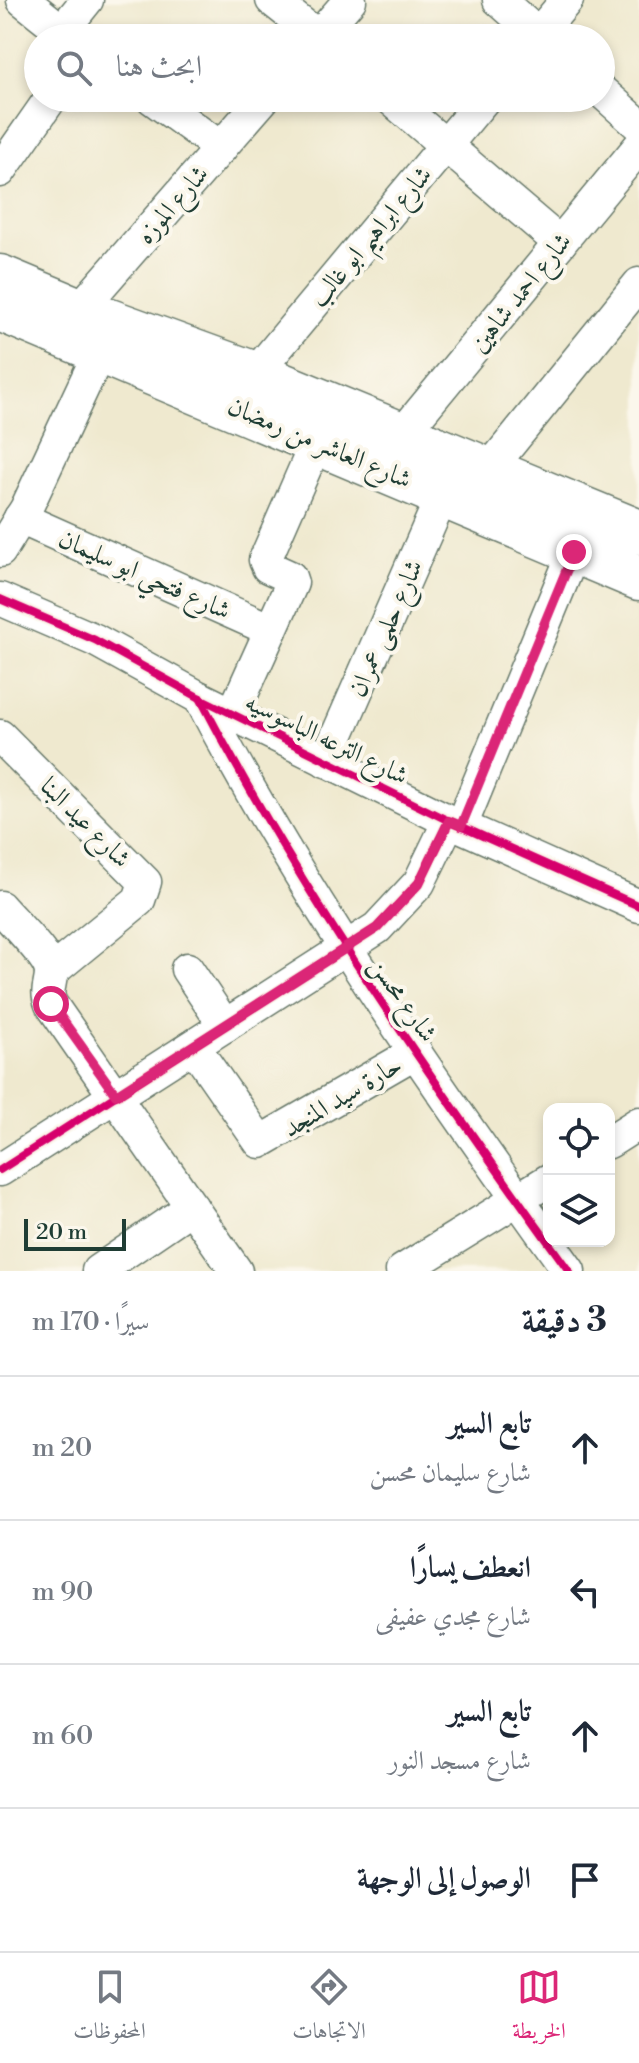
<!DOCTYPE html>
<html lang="ar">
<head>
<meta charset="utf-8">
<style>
	:root { --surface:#fff; --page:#f6f6f7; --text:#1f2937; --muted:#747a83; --line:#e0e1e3; --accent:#db2777 }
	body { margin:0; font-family:"Libre Bodoni",Amiri,serif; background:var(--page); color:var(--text); direction:rtl }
	.controls { position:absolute; right:24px; bottom:24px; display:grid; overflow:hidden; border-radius:16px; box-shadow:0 4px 12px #0003 }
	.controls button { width:72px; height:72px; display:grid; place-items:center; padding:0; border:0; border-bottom:2px solid var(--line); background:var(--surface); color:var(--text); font:40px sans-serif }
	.scale { position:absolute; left:24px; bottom:20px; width:102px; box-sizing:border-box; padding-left:8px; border:4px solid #1f3d34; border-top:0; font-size:22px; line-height:28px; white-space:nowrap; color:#1f3d34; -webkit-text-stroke:6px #fbf7ec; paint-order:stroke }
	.stop { position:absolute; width:24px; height:24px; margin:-18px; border:6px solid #db2777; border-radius:50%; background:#fff }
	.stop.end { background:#db2777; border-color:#fff; box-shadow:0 2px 8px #0008 }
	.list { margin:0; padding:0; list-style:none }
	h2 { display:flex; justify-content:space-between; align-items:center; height:104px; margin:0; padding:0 32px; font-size:34px }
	h2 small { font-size:26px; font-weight:400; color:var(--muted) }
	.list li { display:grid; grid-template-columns:52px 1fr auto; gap:24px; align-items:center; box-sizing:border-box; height:144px; padding:0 32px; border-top:2px solid var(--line) }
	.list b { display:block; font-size:30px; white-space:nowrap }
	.list p { margin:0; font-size:26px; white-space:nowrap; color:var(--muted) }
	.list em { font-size:26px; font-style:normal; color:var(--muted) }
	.icon { flex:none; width:44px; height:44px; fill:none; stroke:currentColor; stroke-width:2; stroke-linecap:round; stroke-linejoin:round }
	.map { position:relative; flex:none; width:639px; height:1271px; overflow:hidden; direction:ltr }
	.search { position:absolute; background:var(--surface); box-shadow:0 4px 12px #0003; left:24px; right:24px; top:24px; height:88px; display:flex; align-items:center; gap:20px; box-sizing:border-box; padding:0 28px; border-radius:44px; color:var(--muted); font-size:30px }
	.sheet { height:680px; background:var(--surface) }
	nav { display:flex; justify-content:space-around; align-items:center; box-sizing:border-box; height:112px; border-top:2px solid var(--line); background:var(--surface); font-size:22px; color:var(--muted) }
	nav a { display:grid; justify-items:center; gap:4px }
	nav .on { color:var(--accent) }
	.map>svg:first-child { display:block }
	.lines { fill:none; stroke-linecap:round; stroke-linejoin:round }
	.minor-casing { stroke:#68796a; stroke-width:35 }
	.secondary-casing { stroke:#68796a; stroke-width:47 }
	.minor { stroke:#fff; stroke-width:32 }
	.secondary { stroke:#fff; stroke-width:44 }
	.cycleway-casing { stroke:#fbf7ec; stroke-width:13 }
	.cycleway { stroke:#d6006c; stroke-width:8 }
	.route { stroke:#db2777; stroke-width:10 }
	.labels { text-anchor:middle; stroke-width:8; stroke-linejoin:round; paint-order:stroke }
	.street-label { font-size:26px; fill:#1f3d34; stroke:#fbf7ec }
</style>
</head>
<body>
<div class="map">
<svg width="639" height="1271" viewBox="0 0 639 1271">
	<rect width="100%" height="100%" fill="#fbf7ec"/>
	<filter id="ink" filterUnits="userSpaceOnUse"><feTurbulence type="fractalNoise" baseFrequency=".0125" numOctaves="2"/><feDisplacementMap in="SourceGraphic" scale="16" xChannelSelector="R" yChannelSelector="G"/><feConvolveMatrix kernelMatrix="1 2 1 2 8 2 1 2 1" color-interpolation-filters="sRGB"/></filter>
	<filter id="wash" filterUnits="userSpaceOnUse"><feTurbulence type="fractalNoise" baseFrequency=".006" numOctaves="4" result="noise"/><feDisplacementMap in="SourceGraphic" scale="32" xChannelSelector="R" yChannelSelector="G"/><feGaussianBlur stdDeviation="1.8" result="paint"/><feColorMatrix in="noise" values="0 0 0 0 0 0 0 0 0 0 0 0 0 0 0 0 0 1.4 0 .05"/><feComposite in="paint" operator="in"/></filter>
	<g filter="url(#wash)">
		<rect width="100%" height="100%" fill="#efe9cf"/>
	</g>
	<g filter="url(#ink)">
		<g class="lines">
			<defs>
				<g id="minor">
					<polyline points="23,0 71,38"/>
					<polyline points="272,0 320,38"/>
					<polyline points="499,0 542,38"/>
					<polyline points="62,31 87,0"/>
					<polyline points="317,38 350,0"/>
					<polyline points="535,38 567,0"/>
					<polyline points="601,91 639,125"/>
					<polyline points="152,98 221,148"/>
					<polyline points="390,98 560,243"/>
					<polyline points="0,171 51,98"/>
					<polyline points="79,310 264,98"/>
					<polyline points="255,374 485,98"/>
					<polyline points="400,437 639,147"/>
					<polyline points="487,472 639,284"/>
					<polyline points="20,518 271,630"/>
					<polyline points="0,551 26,509 101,349"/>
					<polyline points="0,599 95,640 200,698 449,821 639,906"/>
					<path d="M 200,698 C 305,900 436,1086 569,1271"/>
					<polyline points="233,714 292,583 290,577 268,567 265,560 317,441"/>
					<polyline points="0,736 145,882 139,900 51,972"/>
					<polyline points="326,761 443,494"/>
					<polyline points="461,826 574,552"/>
					<path d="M 0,907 C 11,920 50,957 51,973 C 51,986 45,990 51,1004 L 236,1271"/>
					<polyline points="187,969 225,1026"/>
					<polyline points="194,1047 260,1142 416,1052"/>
					<polyline points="609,1142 639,1123"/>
					<polyline points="0,1170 377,928 419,883 449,821"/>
					<polyline points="98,1271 192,1207"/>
					<polyline points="402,1271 549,1180"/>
				</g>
				<g id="secondary">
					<polyline points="0,277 79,310 255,374 639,532"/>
					<polyline points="0,309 639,578"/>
				</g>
			</defs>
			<!-- minor casing -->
			<use href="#minor" class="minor-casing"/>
			<!-- secondary casing -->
			<use href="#secondary" class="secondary-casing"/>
			<!-- minor -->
			<use href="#minor" class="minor"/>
			<!-- secondary -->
			<use href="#secondary" class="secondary"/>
			<defs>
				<g id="cycleway">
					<polyline points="0,599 95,640 200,698 449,821 639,906"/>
					<path d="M 200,698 C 305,900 436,1086 569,1271"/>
					<polyline points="0,1170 377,928 419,883 449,821"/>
				</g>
			</defs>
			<!-- cycleway casing -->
			<use href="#cycleway" class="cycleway-casing"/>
			<!-- cycleway -->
			<use href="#cycleway" class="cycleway"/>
		</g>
	</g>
	<g class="lines" filter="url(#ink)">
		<!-- route -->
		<polyline class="route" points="51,1004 116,1095 377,928 419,883 449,821 461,826 574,552"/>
	</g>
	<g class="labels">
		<!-- street labels -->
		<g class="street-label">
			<text transform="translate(172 204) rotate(-49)" y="9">شارع الموزه</text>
			<text transform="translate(370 236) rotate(-50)" y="9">شارع ابراهيم ابو غالب</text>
			<text transform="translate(520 292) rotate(-51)" y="9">شارع احمد شاهين</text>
			<text transform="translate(320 442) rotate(23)" y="9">شارع العاشر من رمضان</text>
			<text transform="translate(145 574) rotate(24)" y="9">شارع فتحي ابو سليمان</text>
			<text transform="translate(385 628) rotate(-66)" y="9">شارع حلمى عمران</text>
			<text transform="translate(327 738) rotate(26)" y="9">شارع الترعه الباسوسيه</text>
			<text transform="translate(86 822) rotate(45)" y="9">شارع عيد البنا</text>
			<text transform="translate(404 999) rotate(55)" y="9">شارع محسن</text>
			<text transform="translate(342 1096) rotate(-31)" y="9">حارة سيد المنجد</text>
		</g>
	</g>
</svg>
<div class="controls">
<button><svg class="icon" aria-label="locate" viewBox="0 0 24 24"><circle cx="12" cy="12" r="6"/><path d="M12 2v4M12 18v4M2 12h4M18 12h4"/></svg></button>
<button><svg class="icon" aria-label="layers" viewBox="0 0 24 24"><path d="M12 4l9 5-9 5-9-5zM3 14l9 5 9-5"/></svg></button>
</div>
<div class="scale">20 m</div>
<div class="stop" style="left:51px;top:1004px"></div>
<div class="stop end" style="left:574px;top:552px"></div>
<div class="search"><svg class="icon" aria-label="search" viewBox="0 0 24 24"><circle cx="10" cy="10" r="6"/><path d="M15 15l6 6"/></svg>ابحث هنا</div>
</div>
<section class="sheet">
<h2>3 دقيقة<small>سيرًا · 170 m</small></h2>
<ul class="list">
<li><svg class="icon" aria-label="ahead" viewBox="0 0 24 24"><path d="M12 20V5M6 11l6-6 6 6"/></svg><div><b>تابع السير</b><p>شارع سليمان محسن</p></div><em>20 m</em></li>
<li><svg class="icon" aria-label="left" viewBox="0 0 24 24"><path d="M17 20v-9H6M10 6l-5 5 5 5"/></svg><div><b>انعطف يسارًا</b><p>شارع مجدي عفيفى</p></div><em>90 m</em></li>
<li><svg class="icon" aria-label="ahead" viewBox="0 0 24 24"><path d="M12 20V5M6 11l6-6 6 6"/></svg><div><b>تابع السير</b><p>شارع مسجد النور</p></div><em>60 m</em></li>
<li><svg class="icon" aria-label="arrive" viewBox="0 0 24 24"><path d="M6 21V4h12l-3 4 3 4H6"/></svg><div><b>الوصول إلى الوجهة</b></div></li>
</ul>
</section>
<nav>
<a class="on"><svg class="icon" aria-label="map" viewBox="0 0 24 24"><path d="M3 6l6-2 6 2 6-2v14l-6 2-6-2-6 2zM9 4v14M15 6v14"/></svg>الخريطة</a>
<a><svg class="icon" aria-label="directions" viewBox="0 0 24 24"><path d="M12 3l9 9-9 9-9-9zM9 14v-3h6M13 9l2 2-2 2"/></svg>الاتجاهات</a>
<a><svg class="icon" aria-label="saved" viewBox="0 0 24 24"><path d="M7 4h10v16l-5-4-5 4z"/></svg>المحفوظات</a>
</nav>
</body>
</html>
